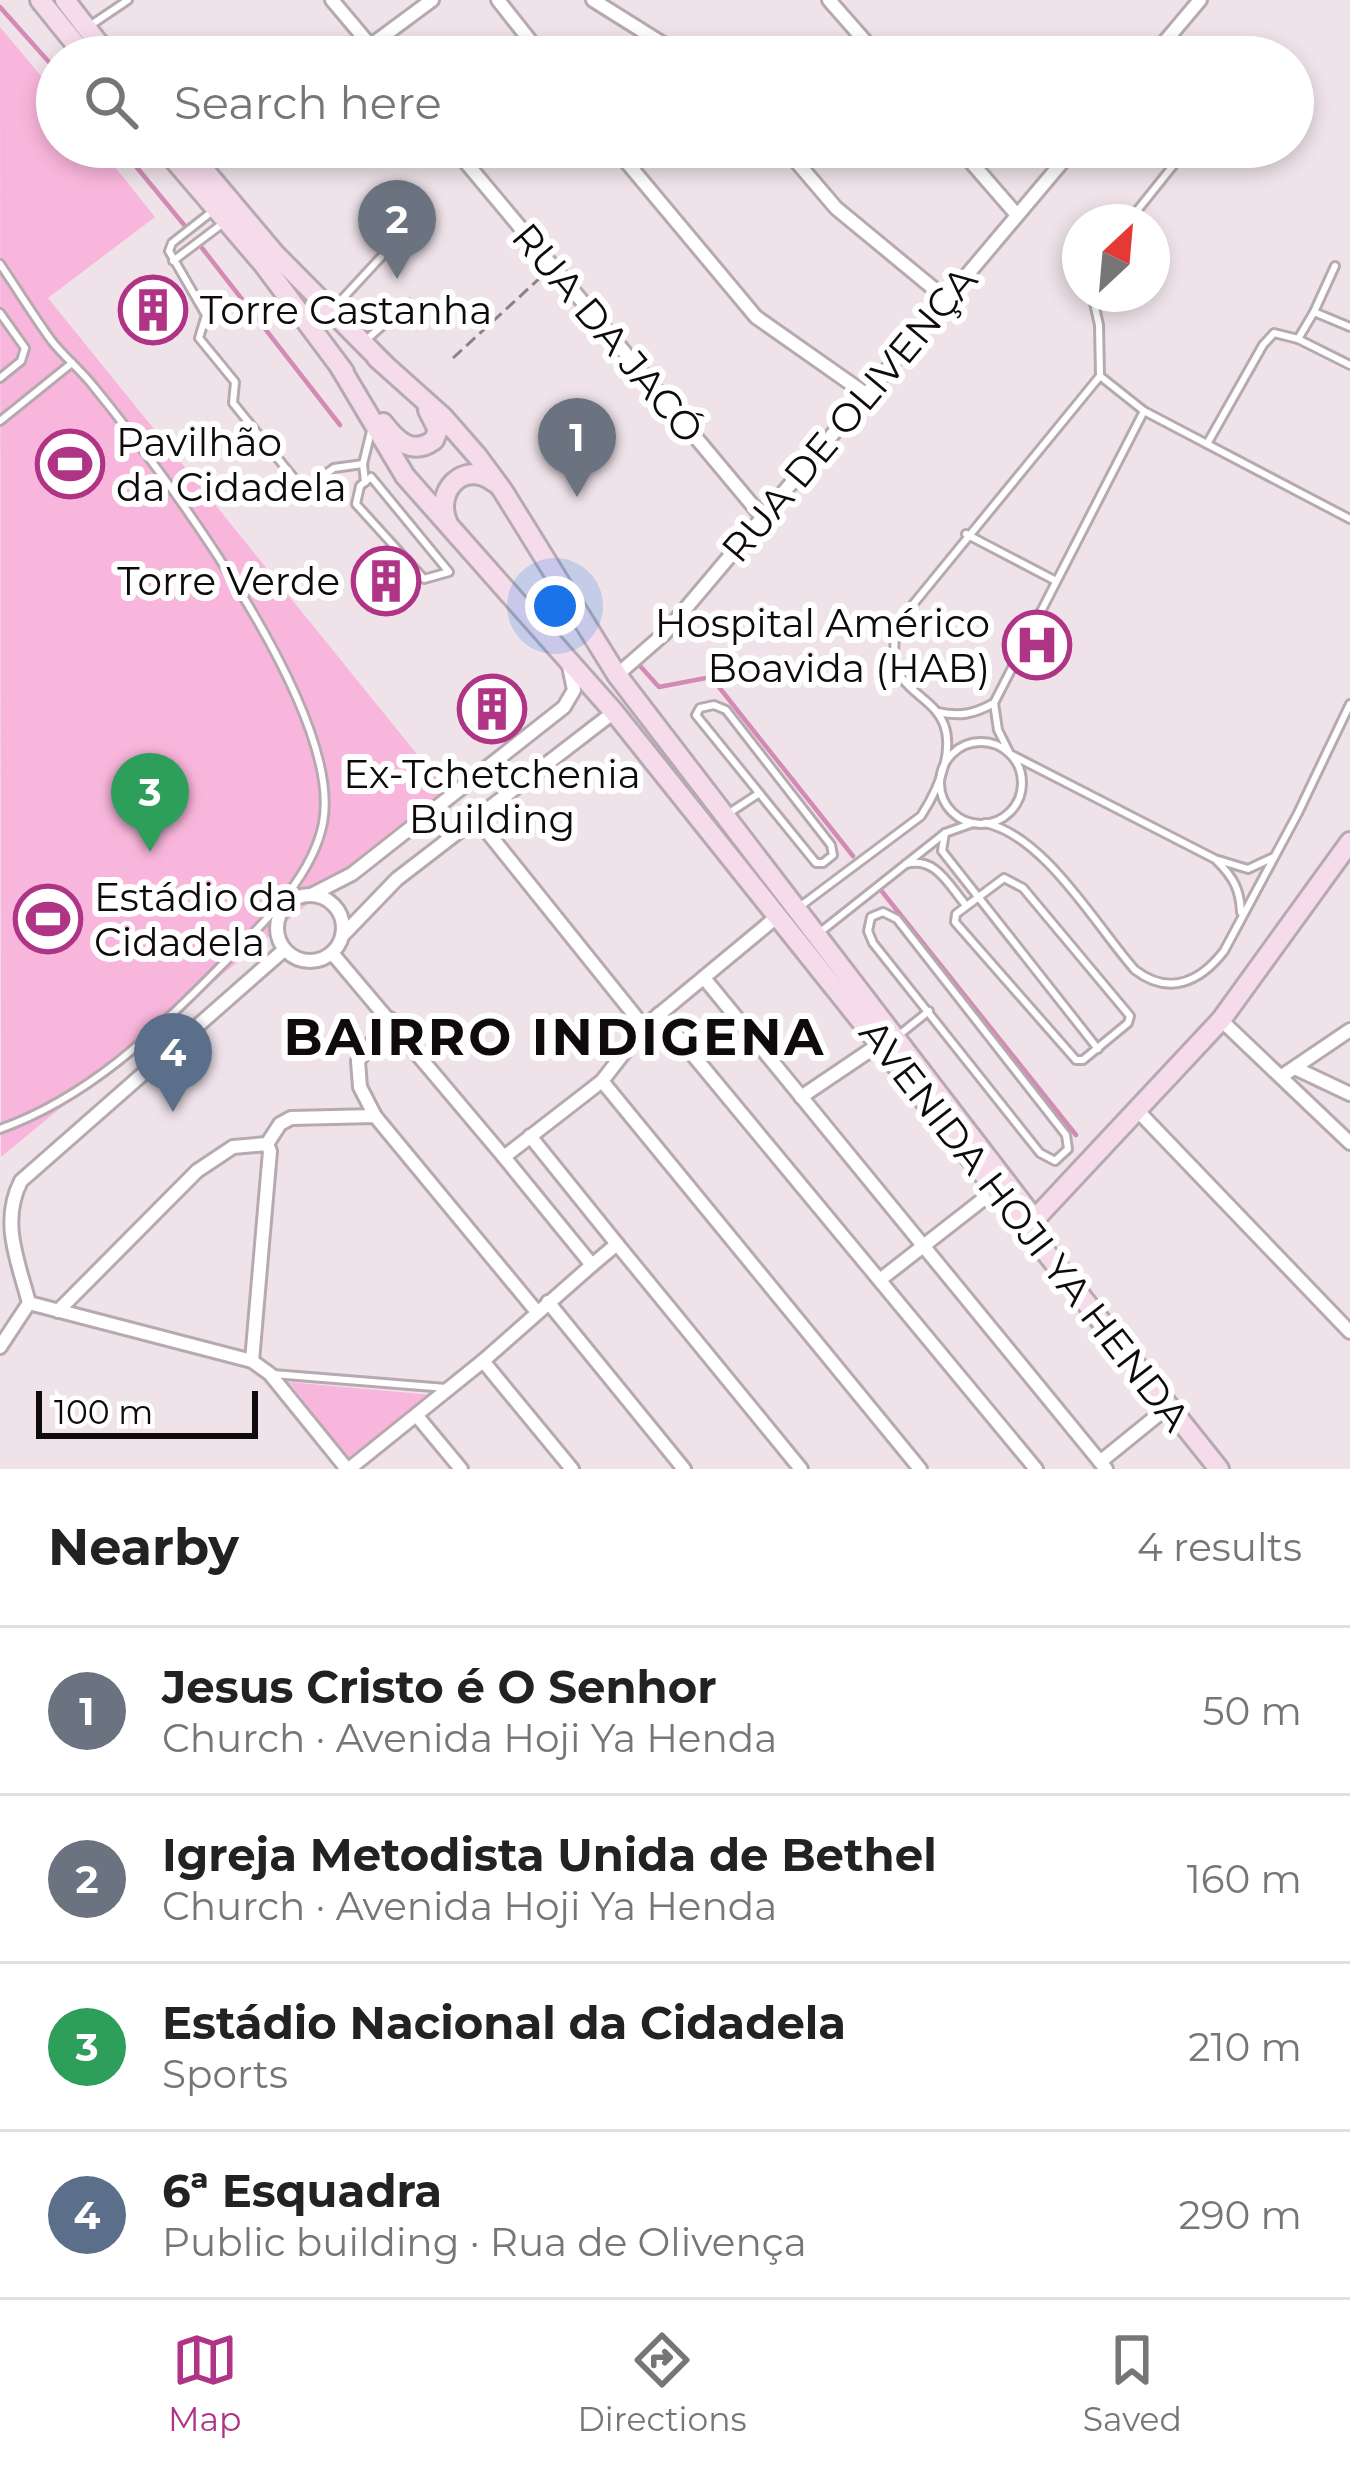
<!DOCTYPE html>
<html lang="en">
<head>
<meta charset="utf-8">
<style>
	:root { --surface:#fff; --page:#f2f2f2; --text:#222; --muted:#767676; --line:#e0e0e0; --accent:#b03485 }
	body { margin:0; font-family:Montserrat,sans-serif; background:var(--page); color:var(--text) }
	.compass { position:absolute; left:1062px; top:204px; width:108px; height:108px; border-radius:50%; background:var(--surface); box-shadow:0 6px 18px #0003; rotate:26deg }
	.scale { position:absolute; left:36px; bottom:30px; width:222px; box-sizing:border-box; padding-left:12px; border:6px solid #0f0b0d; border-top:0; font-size:33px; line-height:42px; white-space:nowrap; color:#0f0b0d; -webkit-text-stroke:9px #fff; paint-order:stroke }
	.you { position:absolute; left:555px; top:606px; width:42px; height:42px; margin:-30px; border:9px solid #fff; border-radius:50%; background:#1a73e8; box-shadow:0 0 0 18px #1a73e833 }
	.badge { display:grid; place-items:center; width:78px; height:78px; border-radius:50%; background:var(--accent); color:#fff; font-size:39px; font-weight:700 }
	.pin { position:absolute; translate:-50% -99px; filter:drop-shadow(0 3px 6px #0008) }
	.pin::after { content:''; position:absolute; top:63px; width:42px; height:36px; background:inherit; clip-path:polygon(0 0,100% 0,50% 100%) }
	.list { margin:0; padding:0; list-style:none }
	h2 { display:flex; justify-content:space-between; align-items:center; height:156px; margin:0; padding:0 48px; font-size:51px }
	h2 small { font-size:39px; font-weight:400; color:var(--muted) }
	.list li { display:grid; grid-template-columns:78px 1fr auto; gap:36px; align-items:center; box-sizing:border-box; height:168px; padding:0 48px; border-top:3px solid var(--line) }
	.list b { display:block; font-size:45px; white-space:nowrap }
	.list p { margin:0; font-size:39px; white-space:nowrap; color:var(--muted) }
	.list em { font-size:39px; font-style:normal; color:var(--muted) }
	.icon { flex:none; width:66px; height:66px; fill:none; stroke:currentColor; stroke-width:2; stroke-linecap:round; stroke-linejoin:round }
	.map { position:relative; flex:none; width:1350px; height:1469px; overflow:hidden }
	.search { position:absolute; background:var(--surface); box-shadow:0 6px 18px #0003; left:36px; right:36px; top:36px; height:132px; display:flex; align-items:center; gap:30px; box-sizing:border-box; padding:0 42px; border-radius:66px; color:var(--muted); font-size:45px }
	.sheet { height:828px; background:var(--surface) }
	nav { display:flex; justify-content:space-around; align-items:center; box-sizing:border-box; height:168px; border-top:3px solid var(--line); background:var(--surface); font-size:33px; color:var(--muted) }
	nav a { display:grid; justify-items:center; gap:6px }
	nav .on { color:var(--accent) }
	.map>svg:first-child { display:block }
	.green { fill:#f9b6dc }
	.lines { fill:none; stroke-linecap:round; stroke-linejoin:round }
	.stream { stroke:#d38bb4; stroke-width:4.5 }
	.lane-casing { stroke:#b6aab0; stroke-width:12 }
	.street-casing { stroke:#b6aab0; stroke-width:18 }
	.secondary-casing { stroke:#b6aab0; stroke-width:24 }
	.path { stroke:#8b8287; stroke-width:3; stroke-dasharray:12 6; stroke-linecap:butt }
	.lane { stroke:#fff; stroke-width:6 }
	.street { stroke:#fff; stroke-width:12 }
	.secondary { stroke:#f6dceb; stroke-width:18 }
	.labels { text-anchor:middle; stroke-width:12; stroke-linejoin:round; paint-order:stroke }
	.poi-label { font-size:39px; fill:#0f0b0d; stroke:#fff; text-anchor:start }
	.street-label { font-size:39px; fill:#0f0b0d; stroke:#fff }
	.district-label { font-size:51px; font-weight:bold; letter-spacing:3px; fill:#0f0b0d; stroke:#fff }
</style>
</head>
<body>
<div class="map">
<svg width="1350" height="1469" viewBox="0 0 1350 1469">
	<rect width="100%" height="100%" fill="#efe3e9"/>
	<!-- green -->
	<g class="green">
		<polygon points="0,27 57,95 57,147 99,147 155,217 48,298 446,790 1,1157"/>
		<polygon points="289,1382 433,1395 348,1458"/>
	</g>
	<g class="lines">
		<!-- stream -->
		<g class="stream">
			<polyline points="0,7 57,71"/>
			<polyline points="120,147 185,226"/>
			<polyline points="202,248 340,425"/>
			<polyline points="641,667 659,687 711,677 853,856"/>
			<polyline points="880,889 1076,1135"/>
		</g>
		<defs>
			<g id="lane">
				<polyline points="91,25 128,0"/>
				<polyline points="214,210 172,243 169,251 206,315 199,338 235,382 233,403 297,482 313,483 334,468 363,464"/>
				<polyline points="1128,222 1188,147"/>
				<polyline points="173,261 222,224"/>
				<path d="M 0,264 C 17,289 33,315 51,340 C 64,357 81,370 94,387 C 164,473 344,712 323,823 C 312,880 257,929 218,969 C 154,1034 87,1098 0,1129"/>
				<polyline points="332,310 382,256"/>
				<polyline points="1314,312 1335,266"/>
				<polyline points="0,313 25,348 21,361 0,378"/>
				<polyline points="1298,339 1314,312 1350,327"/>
				<polyline points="366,340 408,303"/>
				<polyline points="1100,376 1144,411 994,703 998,730 1010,754 1215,859 1248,869 1274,857"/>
				<polyline points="1144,411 1350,519"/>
				<polyline points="0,421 72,363"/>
				<polyline points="1207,444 1263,345 1274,333 1298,339 1350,365"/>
				<polygon points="371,477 449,572 424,579 356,504 360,486"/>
				<polyline points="365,482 363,464 372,427"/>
				<polyline points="966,534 1056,581"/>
				<polygon points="714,705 726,710 831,845 833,855 823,863 816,863 696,715 700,708"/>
				<path d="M 938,712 C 960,717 974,714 994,703"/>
				<circle cx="981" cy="783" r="41"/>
				<polyline points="726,815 758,794"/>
				<path d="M 985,823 C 1045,836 1096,926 1135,970 C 1169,996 1200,982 1224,951 L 1298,813 L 1350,704"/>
				<polyline points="945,833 942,851 1098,1049"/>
				<path d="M 1217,861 C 1233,877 1240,889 1241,912"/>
				<path d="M 906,864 C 935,856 948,884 965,904"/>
				<polygon points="1004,878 1023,888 1130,1016 1128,1023 1083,1060 1076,1060 955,922 956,914"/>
				<path d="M 802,905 L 921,816 C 939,788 961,740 936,711 C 926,699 911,691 902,678 C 891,662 894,642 897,624 L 1100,376 L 1099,325 L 1092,294"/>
				<polygon points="883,912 897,919 1066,1135 1068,1149 1055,1161 1040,1153 873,943 868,931 871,917"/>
				<polyline points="819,933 945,833 973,823"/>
				<polyline points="899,1035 929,1011"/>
				<polyline points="273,1374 446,1388"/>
			</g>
			<g id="street">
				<polyline points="332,0 380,57"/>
				<polyline points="498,0 543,57"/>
				<polyline points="593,0 684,57"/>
				<polyline points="829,0 879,57"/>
				<polyline points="370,46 432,0"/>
				<polyline points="1152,57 1200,0"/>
				<polyline points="453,147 764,519"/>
				<polyline points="614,147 756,317 867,395"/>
				<polyline points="784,147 836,208 945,298"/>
				<polyline points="958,147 1017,215"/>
				<polyline points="617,675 665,633 1075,147"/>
				<polyline points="477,819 644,1027"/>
				<polyline points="313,894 352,874 564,707 574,690 569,666"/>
				<circle cx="310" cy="928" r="33"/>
				<polyline points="342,936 397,879 614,712"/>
				<polyline points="332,953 504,1157"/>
				<polyline points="704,978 1106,1469"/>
				<polyline points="659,1014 1036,1469"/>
				<polyline points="1221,1020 1350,1143"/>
				<polyline points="1295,1068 1350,1094"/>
				<polyline points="1282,1076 1350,1030"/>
				<polyline points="602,1081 920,1469"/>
				<polyline points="801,1097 881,1043"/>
				<polyline points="1136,1109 1350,1332"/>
				<polyline points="375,1116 360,1087 358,1061 390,1019"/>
				<polyline points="530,1136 617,1244 592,1265 504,1157 602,1081 644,1027 779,915"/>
				<polyline points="267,1144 280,1124 291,1118 375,1116 537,1312"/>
				<polyline points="617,1244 801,1469"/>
				<polyline points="881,1279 995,1190"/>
				<polyline points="548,1302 684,1469"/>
				<polyline points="29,1303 252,1361 270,1374 347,1469"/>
				<polyline points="58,1311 197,1171 233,1147 267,1144"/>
				<path d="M 0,1347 L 29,1303 C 18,1261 0,1222 21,1181 L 284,950"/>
				<polyline points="252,1361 270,1151 267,1144"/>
				<polyline points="483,1361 572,1469"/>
				<polyline points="417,1416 461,1469"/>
				<polyline points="1100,1462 1169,1406"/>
				<polyline points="349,1469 483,1361 592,1265"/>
			</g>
			<g id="secondary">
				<polyline points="40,0 86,57"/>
				<polyline points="65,0 109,57"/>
				<polyline points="163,147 264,265 344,372"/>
				<polyline points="185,147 275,254 384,364"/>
				<polyline points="377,358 443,417 478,457 503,491 617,675 1032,1216"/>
				<polyline points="340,367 405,476 614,712 1219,1469"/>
				<path d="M 383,423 C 397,441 412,456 434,440 L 438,430 L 428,410"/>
				<path d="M 448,524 C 433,492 463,459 494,482"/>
				<polyline points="1034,1220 1221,1020 1350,842"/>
			</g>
		</defs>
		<!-- lane casing -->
		<use href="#lane" class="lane-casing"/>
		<!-- street casing -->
		<use href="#street" class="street-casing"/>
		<!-- secondary casing -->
		<use href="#secondary" class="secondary-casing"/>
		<!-- path -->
		<polyline class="path" points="453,358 541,277"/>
		<!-- lane -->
		<use href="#lane" class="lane"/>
		<!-- street -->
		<use href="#street" class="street"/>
		<!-- secondary -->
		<use href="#secondary" class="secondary"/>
	</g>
	<!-- icons -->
	<defs>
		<symbol id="building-ring" viewBox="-11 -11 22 22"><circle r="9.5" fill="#fff" stroke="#b03485" stroke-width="1.5"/><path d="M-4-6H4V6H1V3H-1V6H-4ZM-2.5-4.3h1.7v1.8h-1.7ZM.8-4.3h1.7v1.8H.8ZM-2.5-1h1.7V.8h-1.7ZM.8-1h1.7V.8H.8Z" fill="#b03485"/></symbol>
		<symbol id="stadium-ring" viewBox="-11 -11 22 22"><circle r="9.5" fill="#fff" stroke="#b03485" stroke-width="1.5"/><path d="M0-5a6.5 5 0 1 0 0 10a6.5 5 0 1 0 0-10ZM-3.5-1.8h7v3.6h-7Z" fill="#b03485"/></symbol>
		<symbol id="hospital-ring" viewBox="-11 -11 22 22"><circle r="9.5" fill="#fff" stroke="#b03485" stroke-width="1.5"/><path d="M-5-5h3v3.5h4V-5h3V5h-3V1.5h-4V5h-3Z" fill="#b03485"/></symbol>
	</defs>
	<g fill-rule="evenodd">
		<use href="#building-ring" x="115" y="272" width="76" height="76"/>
		<use href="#stadium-ring" x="32" y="426" width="76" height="76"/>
		<use href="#building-ring" x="348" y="543" width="76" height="76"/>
		<use href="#hospital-ring" x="999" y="607" width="76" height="76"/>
		<use href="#building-ring" x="454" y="671" width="76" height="76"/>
		<use href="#stadium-ring" x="10" y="881" width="76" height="76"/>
	</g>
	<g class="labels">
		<!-- poi labels -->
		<g class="poi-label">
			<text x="200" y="324">Torre Castanha</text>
			<text x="116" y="456">Pavilhão<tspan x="116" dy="45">da Cidadela</tspan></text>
			<text x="340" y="595" text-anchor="end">Torre Verde</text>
			<text x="990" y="637" text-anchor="end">Hospital Américo<tspan x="990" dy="45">Boavida (HAB)</tspan></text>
			<text x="492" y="788" text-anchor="middle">Ex-Tchetchenia<tspan x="492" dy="45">Building</tspan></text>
			<text x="94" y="911">Estádio da<tspan x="94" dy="45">Cidadela</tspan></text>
		</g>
		<!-- street labels -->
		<g class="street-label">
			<text transform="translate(608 333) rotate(50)" y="14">RUA DA JACÓ</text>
			<text transform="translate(849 414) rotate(-50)" y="14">RUA DE OLIVENÇA</text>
			<text transform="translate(1025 1225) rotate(52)" y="14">AVENIDA HOJI YA HENDA</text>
		</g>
		<!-- district labels -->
		<g class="district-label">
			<text x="555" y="1055">BAIRRO INDIGENA</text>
		</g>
	</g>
</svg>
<svg class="compass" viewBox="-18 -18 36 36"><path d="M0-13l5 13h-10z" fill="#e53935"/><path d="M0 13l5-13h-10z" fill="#767676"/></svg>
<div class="scale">100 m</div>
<div class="you"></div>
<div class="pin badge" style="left:577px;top:497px;background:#6b7280">1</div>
<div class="pin badge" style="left:397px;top:279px;background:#6b7280">2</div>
<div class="pin badge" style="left:150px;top:852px;background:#2e9e5b">3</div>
<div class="pin badge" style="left:173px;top:1112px;background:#5c6f8a">4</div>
<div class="search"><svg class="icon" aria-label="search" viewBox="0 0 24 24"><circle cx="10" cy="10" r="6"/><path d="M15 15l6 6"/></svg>Search here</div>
</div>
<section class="sheet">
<h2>Nearby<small>4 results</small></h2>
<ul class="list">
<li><span class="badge" style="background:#6b7280">1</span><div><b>Jesus Cristo é O Senhor</b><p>Church · Avenida Hoji Ya Henda</p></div><em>50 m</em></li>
<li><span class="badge" style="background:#6b7280">2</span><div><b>Igreja Metodista Unida de Bethel</b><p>Church · Avenida Hoji Ya Henda</p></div><em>160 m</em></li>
<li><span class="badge" style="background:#2e9e5b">3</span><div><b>Estádio Nacional da Cidadela</b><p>Sports</p></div><em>210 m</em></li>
<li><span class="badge" style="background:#5c6f8a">4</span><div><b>6ª Esquadra</b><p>Public building · Rua de Olivença</p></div><em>290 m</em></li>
</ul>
</section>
<nav>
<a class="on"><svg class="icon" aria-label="map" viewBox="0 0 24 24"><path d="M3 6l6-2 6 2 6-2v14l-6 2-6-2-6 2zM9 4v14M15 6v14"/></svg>Map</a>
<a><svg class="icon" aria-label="directions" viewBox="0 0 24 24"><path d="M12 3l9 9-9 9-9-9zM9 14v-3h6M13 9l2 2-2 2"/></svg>Directions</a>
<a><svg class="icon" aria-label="saved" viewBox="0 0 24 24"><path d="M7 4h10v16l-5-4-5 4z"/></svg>Saved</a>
</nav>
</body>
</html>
